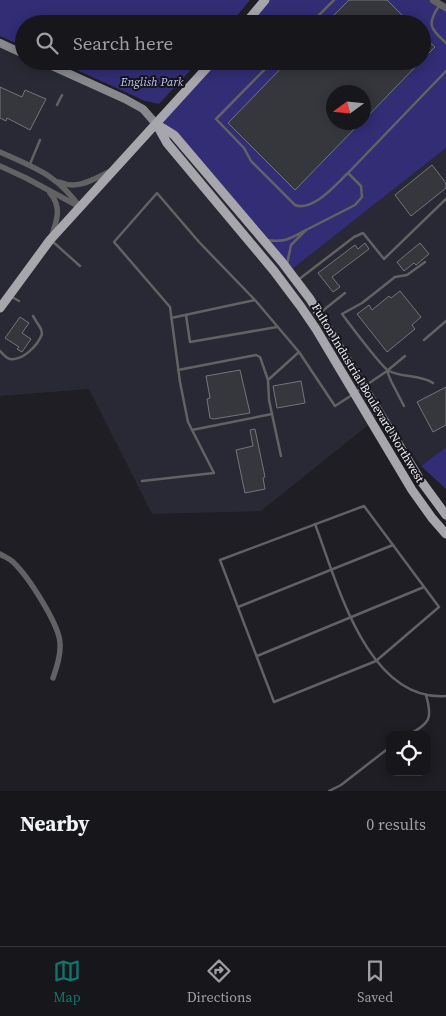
<!DOCTYPE html>
<html lang="en">
<head>
<meta charset="utf-8">
<style>
	:root { --surface:#16161b; --page:#1f1f24; --text:#f1f3f6; --muted:#9e9fa3; --line:#35353a; --accent:#0f766e }
	body { margin:0; font-family:"Source Serif 4",serif; background:var(--page); color:var(--text) }
	.controls { position:absolute; right:15px; bottom:15px; display:grid; overflow:hidden; border-radius:10px; box-shadow:0 2px 12px #0003 }
	.controls button { width:45px; height:45px; display:grid; place-items:center; padding:0; border:0; border-bottom:1px solid var(--line); background:var(--surface); color:var(--text); font:25px sans-serif }
	.compass { position:absolute; left:326px; top:85px; width:45px; height:45px; border-radius:50%; background:var(--surface); box-shadow:0 2px 12px #0003; rotate:255deg }
	.list { margin:0; padding:0; list-style:none }
	h2 { display:flex; justify-content:space-between; align-items:center; height:65px; margin:0; padding:0 20px; font-size:21px }
	h2 small { font-size:16px; font-weight:400; color:var(--muted) }
	.icon { flex:none; width:28px; height:28px; fill:none; stroke:currentColor; stroke-width:2; stroke-linecap:round; stroke-linejoin:round }
	.map { position:relative; flex:none; width:446px; height:791px; overflow:hidden }
	.search { position:absolute; background:var(--surface); box-shadow:0 2px 12px #0003; left:15px; right:15px; top:15px; height:55px; display:flex; align-items:center; gap:12px; box-sizing:border-box; padding:0 18px; border-radius:28px; color:var(--muted); font-size:19px }
	.sheet { height:155px; background:var(--surface) }
	nav { display:flex; justify-content:space-around; align-items:center; box-sizing:border-box; height:70px; border-top:1px solid var(--line); background:var(--surface); font-size:14px; color:var(--muted) }
	nav a { display:grid; justify-items:center; gap:2px }
	nav .on { color:var(--accent) }
	.map>svg:first-child { display:block }
	.built { fill:#282934 }
	.green { fill:#322d75; fill-rule:evenodd }
	.building { fill:#36373d; stroke:#74757c }
	.lines { fill:none; stroke-linecap:round; stroke-linejoin:round }
	.service { stroke:#626265; stroke-width:2.5 }
	.minor { stroke:#626265; stroke-width:5.5 }
	.tertiary { stroke:#626265; stroke-width:7 }
	.secondary { stroke:#88898d; stroke-width:8 }
	.primary { stroke:#a6a6ac; stroke-width:9 }
	.labels { text-anchor:middle; stroke-width:4; stroke-linejoin:round; paint-order:stroke }
	.park-label { font-size:12px; font-style:italic; fill:#c0c3ef; stroke:#15151b }
	.street-label { font-size:12px; fill:#ededf1; stroke:#15151b }
</style>
</head>
<body>
<div class="map">
<svg width="446" height="791" viewBox="0 0 446 791">
	<rect width="100%" height="100%" fill="#1e1e24"/>
	<!-- built -->
	<polygon class="built" points="0,44 24,55 24,61 38,61 161,119 286,274 446,148 446,447 421,466 382,414 261,511 152,514 89,389 0,396"/>
	<!-- green -->
	<g class="green">
		<polygon points="0,0 250,0 230,24 24,24 24,47 0,36"/>
		<path d="M 261,0 L 428,0 L 446,10 L 446,148 L 286,274 L 161,119 L 210,61 L 422,61 L 422,24 L 241,24 ZM 334,92 L 364,92 L 364,122 L 334,122 Z"/>
		<polygon points="57,61 199,61 159,104 145,101"/>
		<polygon points="446,447 446,489 421,466"/>
	</g>
	<!-- building -->
	<g class="building">
		<polygon points="349,0 387,0 411,24 325,24"/>
		<polygon points="422,35 435,47 422,60"/>
		<polygon points="288,61 421,61 364,120 364,92 334,92 334,122 361,122 295,190 228,123"/>
		<polygon points="0,87 22,97 25,90 46,99 30,130 7,118 6,121 0,118"/>
		<polygon points="432,165 446,183 446,188 411,216 395,195"/>
		<polygon points="365,243 369,249 332,277 340,287 333,292 318,273 355,245 358,249"/>
		<polygon points="420,243 429,254 416,265 414,263 404,271 397,262"/>
		<polygon points="400,291 421,317 412,325 415,329 387,352 357,314 369,305 372,310 389,296 391,298"/>
		<polygon points="20,317 29,323 22,333 31,339 22,352 17,349 19,347 5,338"/>
		<polygon points="240,370 250,413 214,419 210,418 207,399 210,398 206,376"/>
		<polygon points="301,381 305,403 277,408 273,386"/>
		<polygon points="446,387 446,425 433,432 417,402"/>
		<polygon points="255,429 265,477 263,478 265,489 245,493 236,450 253,446 250,430"/>
	</g>
	<g class="lines">
		<!-- service -->
		<g class="service">
			<path d="M 439,6 C 426,25 431,29 446,43"/>
			<polyline points="310,24 334,0"/>
			<path d="M 273,61 L 216,119 L 244,148 L 251,161 L 295,205 C 313,212 335,185 348,173 L 361,186 L 362,197 L 355,205 L 306,230"/>
			<polyline points="57,105 62,95"/>
			<polyline points="30,164 40,140"/>
			<polyline points="348,173 446,71"/>
			<path d="M 266,240 C 285,243 291,238 306,230 L 291,245 L 287,264"/>
			<polyline points="52,241 80,266"/>
			<path d="M 425,262 L 407,275 L 395,277 L 362,303 L 342,314 C 349,323 382,368 389,371 C 403,378 419,374 433,383"/>
			<polyline points="298,280 354,237 363,233 384,259 446,199"/>
			<polyline points="12,297 19,301"/>
			<polyline points="321,312 345,293"/>
			<polyline points="186,315 190,342 277,327"/>
			<polyline points="171,318 255,300"/>
			<polyline points="424,340 446,321"/>
			<path d="M 0,351 C 3,354 6,358 10,359 C 23,361 38,345 42,334 L 41,329 L 33,316"/>
			<polyline points="178,370 256,355 260,357 268,380"/>
			<polyline points="387,371 405,356"/>
			<polyline points="356,392 387,371 391,381 404,406"/>
			<polyline points="192,430 272,414"/>
			<polyline points="281,456 269,400 268,380 299,352"/>
			<polyline points="142,481 214,473 188,422 180,382 170,307 114,242 157,193 199,242 255,300 299,352 335,406 352,395"/>
			<polygon points="364,506 439,607 376,661 274,702 220,560"/>
			<path d="M 315,524 C 337,582 367,702 446,696"/>
			<polyline points="238,607 393,545"/>
			<polyline points="257,656 424,587"/>
			<path d="M 408,735 C 430,723 433,719 426,695"/>
			<polyline points="329,791 341,785 390,747"/>
		</g>
		<!-- minor -->
		<g class="minor">
			<path d="M 0,152 C 35,168 56,174 80,207"/>
			<polyline points="0,166 26,178 78,206"/>
			<path d="M 59,182 C 77,190 92,180 109,172"/>
			<path d="M 50,193 C 62,207 57,220 52,235"/>
			<path d="M 0,554 C 5,557 10,559 13,562 C 28,576 59,624 60,643 C 61,655 57,667 53,678"/>
		</g>
		<!-- tertiary -->
		<polyline class="tertiary" points="433,0 446,8"/>
		<!-- secondary -->
		<g class="secondary">
			<polyline points="0,43 24,54"/>
			<polyline points="41,61 125,99 143,109 157,125"/>
		</g>
		<!-- primary -->
		<g class="primary">
			<polyline points="245,24 265,0"/>
			<polyline points="157,125 167,143 274,271 301,307 316,329 412,490 432,518 446,534"/>
			<polyline points="158,125 174,135 282,262 310,299 421,481 446,515"/>
			<polyline points="0,308 50,240 213,61"/>
		</g>
	</g>
	<g class="labels">
		<!-- park labels -->
		<g class="park-label">
			<text x="152" y="86">English Park</text>
		</g>
		<!-- street labels -->
		<g class="street-label">
			<text transform="translate(368 393) rotate(59)" y="4">Fulton Industrial Boulevard Northwest</text>
		</g>
	</g>
</svg>
<div class="controls">
<button><svg class="icon" aria-label="locate" viewBox="0 0 24 24"><circle cx="12" cy="12" r="6"/><path d="M12 2v4M12 18v4M2 12h4M18 12h4"/></svg></button>
</div>
<svg class="compass" viewBox="-18 -18 36 36"><path d="M0-13l5 13h-10z" fill="#e53935"/><path d="M0 13l5-13h-10z" fill="#9e9fa3"/></svg>
<div class="search"><svg class="icon" aria-label="search" viewBox="0 0 24 24"><circle cx="10" cy="10" r="6"/><path d="M15 15l6 6"/></svg>Search here</div>
</div>
<section class="sheet">
<h2>Nearby<small>0 results</small></h2>
<ul class="list">
</ul>
</section>
<nav>
<a class="on"><svg class="icon" aria-label="map" viewBox="0 0 24 24"><path d="M3 6l6-2 6 2 6-2v14l-6 2-6-2-6 2zM9 4v14M15 6v14"/></svg>Map</a>
<a><svg class="icon" aria-label="directions" viewBox="0 0 24 24"><path d="M12 3l9 9-9 9-9-9zM9 14v-3h6M13 9l2 2-2 2"/></svg>Directions</a>
<a><svg class="icon" aria-label="saved" viewBox="0 0 24 24"><path d="M7 4h10v16l-5-4-5 4z"/></svg>Saved</a>
</nav>
</body>
</html>
